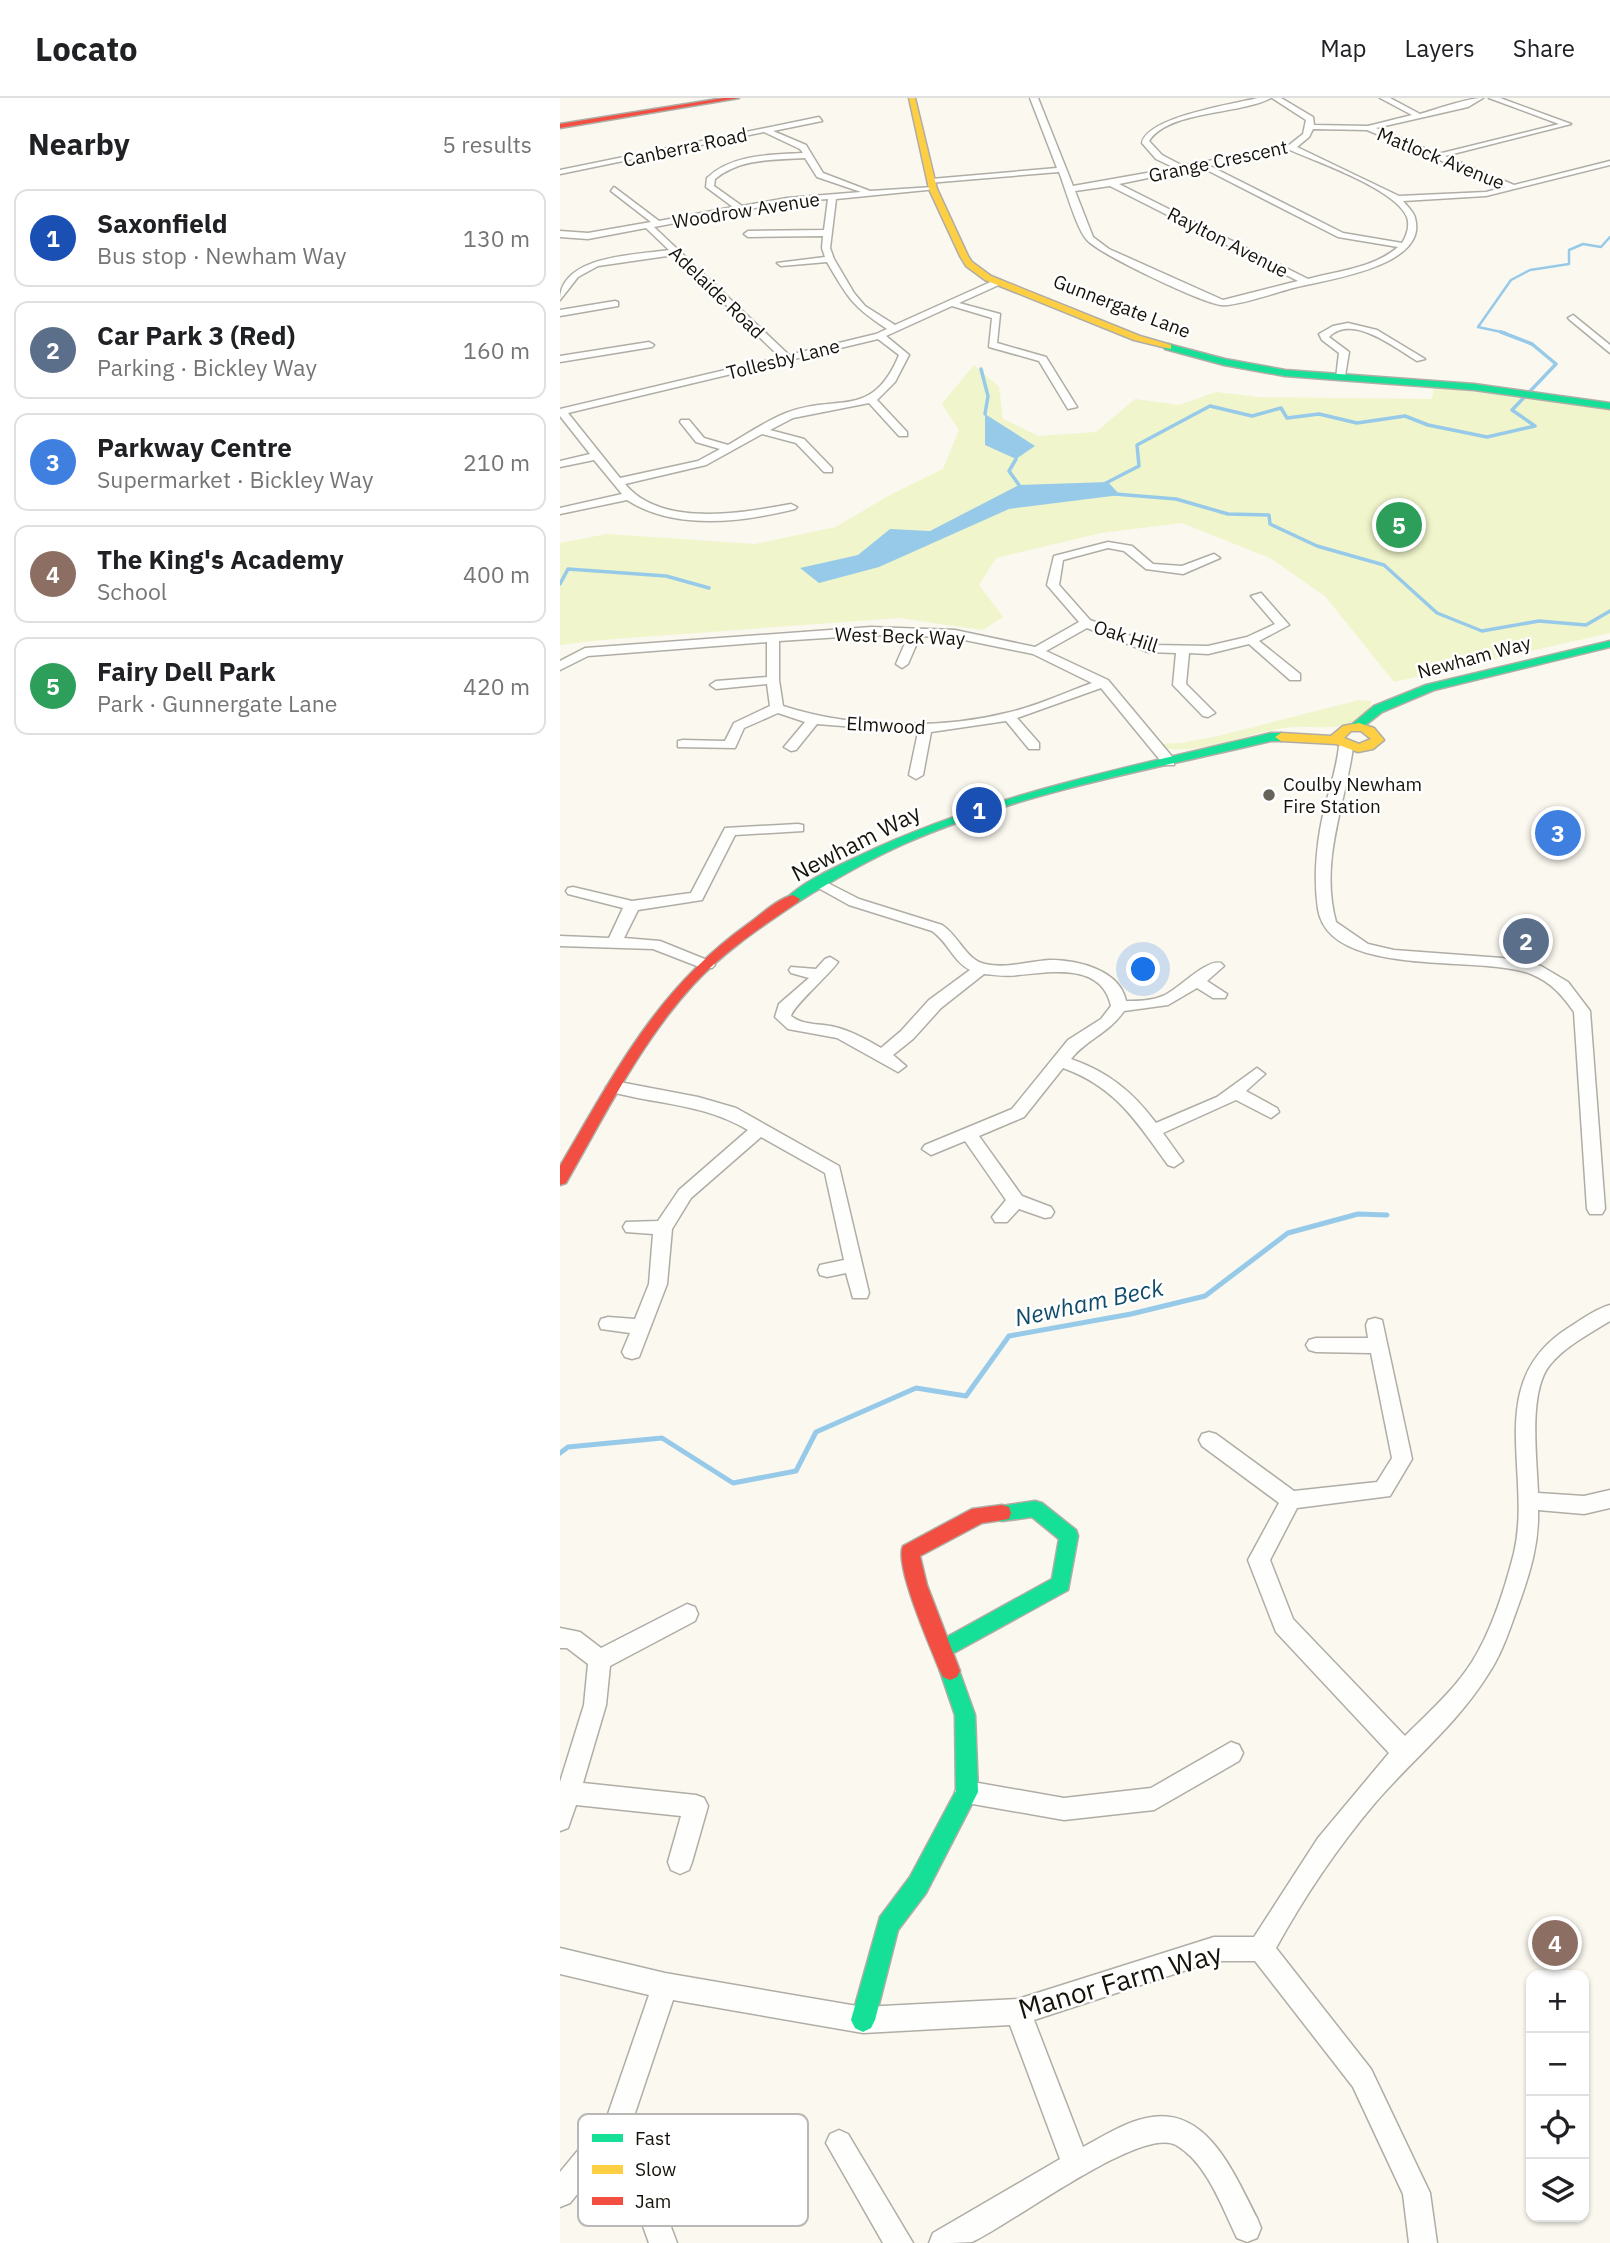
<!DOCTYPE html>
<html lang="en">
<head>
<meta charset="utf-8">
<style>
	:root { --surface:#fff; --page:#f6f6f6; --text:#202124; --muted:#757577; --line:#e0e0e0; --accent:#65635a }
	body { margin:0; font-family:"IBM Plex Sans",sans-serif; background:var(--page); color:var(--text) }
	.controls { position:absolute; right:21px; bottom:21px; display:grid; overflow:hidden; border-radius:14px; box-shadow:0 2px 5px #0004 }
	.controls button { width:63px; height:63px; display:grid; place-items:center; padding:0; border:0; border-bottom:2px solid var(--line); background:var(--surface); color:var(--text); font:35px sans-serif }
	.you { position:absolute; left:584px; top:872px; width:24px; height:24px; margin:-18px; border:5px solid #fff; border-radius:50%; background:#1a73e8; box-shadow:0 0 0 10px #1a73e833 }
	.badge { display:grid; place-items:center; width:46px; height:46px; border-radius:50%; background:var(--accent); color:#fff; font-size:23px; font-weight:700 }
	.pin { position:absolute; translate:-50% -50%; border:4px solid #fff; box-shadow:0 2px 7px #0006 }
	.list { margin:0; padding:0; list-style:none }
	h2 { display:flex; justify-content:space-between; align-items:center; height:91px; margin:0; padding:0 28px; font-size:30px }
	h2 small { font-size:23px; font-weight:400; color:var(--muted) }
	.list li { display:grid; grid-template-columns:46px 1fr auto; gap:21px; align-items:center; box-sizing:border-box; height:98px; margin:0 14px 14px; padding:0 14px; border:2px solid var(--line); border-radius:14px }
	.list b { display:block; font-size:26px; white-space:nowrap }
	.list p { margin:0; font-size:23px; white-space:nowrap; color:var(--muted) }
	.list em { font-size:23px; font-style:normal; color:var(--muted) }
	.icon { flex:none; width:38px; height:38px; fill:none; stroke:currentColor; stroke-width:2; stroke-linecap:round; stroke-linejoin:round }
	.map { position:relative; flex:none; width:1050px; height:2145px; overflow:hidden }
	header { display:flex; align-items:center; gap:42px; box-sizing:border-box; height:98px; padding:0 35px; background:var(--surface); border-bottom:2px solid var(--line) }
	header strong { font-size:33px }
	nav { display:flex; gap:38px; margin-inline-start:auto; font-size:24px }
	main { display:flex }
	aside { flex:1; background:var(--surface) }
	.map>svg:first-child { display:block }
	.green { fill:#f0f5cb }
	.water { fill:#97cae9 }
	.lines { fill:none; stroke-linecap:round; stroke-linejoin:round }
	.stream-far2 { stroke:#97cae9; stroke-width:2.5 }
	.stream-far1 { stroke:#97cae9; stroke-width:3.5 }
	.stream { stroke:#97cae9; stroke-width:5 }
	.street-casing { stroke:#afada5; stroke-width:3 }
	.fast-casing { stroke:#afada5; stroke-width:3 }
	.slow-casing { stroke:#afada5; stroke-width:3 }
	.jam-casing { stroke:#afada5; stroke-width:3 }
	.street { fill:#fefefd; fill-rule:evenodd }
	.fast { fill:#16e098; fill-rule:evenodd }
	.slow { fill:#ffcf43; fill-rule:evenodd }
	.jam { fill:#f24e42; fill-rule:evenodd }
	.poi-dot { fill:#65635a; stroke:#fff; stroke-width:2.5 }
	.labels { text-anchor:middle; stroke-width:5; stroke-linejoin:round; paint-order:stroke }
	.far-street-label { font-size:19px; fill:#15130a; stroke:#fff }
	.far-poi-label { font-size:19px; fill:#15130a; stroke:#fff; text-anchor:start }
	.street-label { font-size:23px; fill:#15130a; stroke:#fff }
	.water-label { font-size:24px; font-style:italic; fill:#0f4b6a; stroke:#fff }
	.near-street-label { font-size:28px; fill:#15130a; stroke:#fff }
	.key { fill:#fff; stroke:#b9b8b6; stroke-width:2 }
	.key-label { font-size:19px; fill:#15130a }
</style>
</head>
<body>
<header>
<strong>Locato</strong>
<nav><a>Map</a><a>Layers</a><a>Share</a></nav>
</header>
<main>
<aside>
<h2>Nearby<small>5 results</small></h2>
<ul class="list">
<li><span class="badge" style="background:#1a4fb4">1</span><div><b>Saxonfield</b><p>Bus stop · Newham Way</p></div><em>130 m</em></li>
<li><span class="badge" style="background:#5c6f8a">2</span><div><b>Car Park 3 (Red)</b><p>Parking · Bickley Way</p></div><em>160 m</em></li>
<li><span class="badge" style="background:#3f7fe0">3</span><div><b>Parkway Centre</b><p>Supermarket · Bickley Way</p></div><em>210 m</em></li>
<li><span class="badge" style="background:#8d6e63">4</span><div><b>The King's Academy</b><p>School</p></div><em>400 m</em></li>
<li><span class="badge" style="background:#2e9e5b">5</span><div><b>Fairy Dell Park</b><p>Park · Gunnergate Lane</p></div><em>420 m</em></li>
</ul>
</aside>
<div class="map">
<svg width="1050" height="2145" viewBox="0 0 1050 2145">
	<rect width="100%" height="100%" fill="#faf8ef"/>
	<!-- green -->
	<g class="green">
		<polygon points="414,267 439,289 443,321 479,338 536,334 575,301 619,307 656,294 698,299 872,301 874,289 1050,310 1050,535 834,584 765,498 710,460 622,425 541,435 436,460 419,487 443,519 423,532 339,520 41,542 0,547 0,445 47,436 195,446 276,429 328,398 383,371 399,332 382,306"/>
		<path d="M 799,602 L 811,603 C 811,609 807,617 801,621 C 781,633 755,628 733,629 C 696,631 626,664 596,646 L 621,645 L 658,638 Z"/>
	</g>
	<!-- water -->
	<g class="water">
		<polygon points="425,316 475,348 456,361 425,347"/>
		<polygon points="548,384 560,397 449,411 319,469 259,485 240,470 298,457 330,431 370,433 459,387"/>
	</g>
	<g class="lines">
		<!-- stream-far2 -->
		<polyline class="stream-far2" points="946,235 918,229 951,182 970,172 1009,166 1009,152 1023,146 1041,149 1050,139"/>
		<!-- stream-far1 -->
		<g class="stream-far1">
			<polyline points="421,271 428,298 425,316"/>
			<polyline points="456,361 449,373 459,387"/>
			<polyline points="544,386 579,368 577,347 650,308 692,318 721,310 727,320 759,316 797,325 845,318 868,327 927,339 975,328 952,312 996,266 972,246 941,234"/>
			<polyline points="555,396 616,401 668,416 709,417 710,426 757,448 824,467 877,515 922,533 979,523 1026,527 1050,513"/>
			<polyline points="0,486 8,471 106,478 149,490"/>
		</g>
		<!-- stream -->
		<polyline class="stream" points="0,1355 8,1349 102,1340 173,1385 236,1373 256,1334 356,1290 406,1298 449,1238 571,1216 645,1198 728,1135 798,1116 827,1117"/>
		<defs>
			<g id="street">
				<path d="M 470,0 L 478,0 L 513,88 L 615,70 L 596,61 L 582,45 C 587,19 673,6 698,0 L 711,0 C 679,17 609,12 589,43 L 602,57 L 623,68 L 729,47 L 743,36 L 746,22 L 712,0 L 721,0 L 753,19 L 754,27 L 808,28 L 852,17 L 820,0 L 830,0 L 860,16 C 877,11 907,0 923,0 L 908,9 L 816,30 L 878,56 L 999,26 L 929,0 L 940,0 L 1011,26 L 885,58 L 954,87 L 1050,63 L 1050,67 L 926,98 L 843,103 C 847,108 854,114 855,120 C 869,169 764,182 733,190 C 718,194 674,209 661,207 C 642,205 539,156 527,142 C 517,132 505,89 499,74 L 368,85 L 371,81 L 497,70 ZM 753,31 L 807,32 L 945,89 L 926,94 L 839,98 L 737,49 L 749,39 ZM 730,52 C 757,64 836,91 847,119 C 850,128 847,137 842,145 L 783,135 L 650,68 ZM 641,69 L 778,139 L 838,149 C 814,170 777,173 748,181 L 559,86 ZM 550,88 L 738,183 L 663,202 L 549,151 L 533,139 L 515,93 Z"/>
				<path d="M 259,19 L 262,23 L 213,33 L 246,47 L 263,75 L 310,93 L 373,89 L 377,91 L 276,101 L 270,150 L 274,161 L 294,195 L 305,208 L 335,227 L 435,182 L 441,182 L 441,186 L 399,205 L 440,216 L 437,245 L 486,259 L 517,309 L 508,311 L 479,263 L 429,249 L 432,220 L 392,208 L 326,238 L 349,257 L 335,284 L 317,302 L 347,334 L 347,338 L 339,338 L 309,305 L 233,320 L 210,332 L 244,341 L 272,370 L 272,374 L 264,374 L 236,345 L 202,336 L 146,367 L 65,386 C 101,430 182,415 231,406 L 237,409 L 235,411 C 182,424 115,433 67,402 L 0,416 L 0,410 L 62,396 L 34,362 L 0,369 L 0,363 L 30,356 L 0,318 L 0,311 L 220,259 L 114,157 L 38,168 L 18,179 L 0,202 C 0,157 77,157 109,152 L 86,130 L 28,141 L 0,139 L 0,133 L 28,135 L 91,124 L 51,93 L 54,89 L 99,123 L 173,109 L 146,89 L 147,80 C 172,56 210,57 243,55 L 240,51 L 204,34 L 0,76 L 0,72 ZM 245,60 L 257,79 L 301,94 L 227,100 L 182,108 L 154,88 L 155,81 C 181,60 214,62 245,60 ZM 268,101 L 264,132 L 188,133 L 184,136 L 188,139 L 263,138 L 262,150 L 265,159 L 217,165 L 221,168 L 267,164 C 288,200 292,208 327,231 L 316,236 L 229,257 L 94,129 L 227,104 ZM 318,241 L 339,257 C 312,323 276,295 226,315 C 206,323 187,336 168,347 L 144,340 L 129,322 L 121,322 L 120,324 L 136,344 L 160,351 L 138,363 L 60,380 L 8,315 Z"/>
				<polygon points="55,203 58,204 58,208 0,218 0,212"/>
				<polygon points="1013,217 1050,247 1050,255 1010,222 1008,220"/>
				<path d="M 788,225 L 817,232 L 865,261 L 857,263 C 835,250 792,215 769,239 L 789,254 L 785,278 L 776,280 L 779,255 L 762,242 L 759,236 L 773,228 Z"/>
				<polygon points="89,244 94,247 92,249 0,264 0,258"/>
				<path d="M 548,444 L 572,448 L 593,466 L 622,468 L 654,456 L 660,460 L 623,476 L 586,471 L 564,453 L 548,450 L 503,462 L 499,487 L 530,522 L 594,547 L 648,548 L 687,539 L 715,526 L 691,498 L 701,495 L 729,527 L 699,543 L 740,576 L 740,582 L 730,582 L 689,546 L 648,556 L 629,555 L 626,586 L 655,615 L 648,619 L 643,618 L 613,587 L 616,555 L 588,554 L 527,530 L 486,553 L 548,582 L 614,661 L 614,667 L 604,667 L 541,590 L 457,620 L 479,645 L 479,651 L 469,651 L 446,623 L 371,634 L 363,677 L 356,681 L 349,677 L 358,634 L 257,626 L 236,652 L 231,653 L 224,649 L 245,624 L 218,615 L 184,630 L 175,650 L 118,649 L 118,643 L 123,642 L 165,643 L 174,625 L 210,608 L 207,586 L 156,591 L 150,587 L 156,583 L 207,579 L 207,544 L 28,558 L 0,572 L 0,563 L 25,550 L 311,529 L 395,532 L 475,549 L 519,524 L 487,487 L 494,458 ZM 311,537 L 348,538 L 336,566 L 342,570 L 348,566 L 360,538 L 395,540 L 473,556 L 532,585 C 504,595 475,609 446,615 C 378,632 290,630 223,608 L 219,582 L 219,543 Z"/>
				<path d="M 786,644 L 793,648 L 792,656 C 783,713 760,765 776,824 L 808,846 L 834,852 L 942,860 L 981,868 L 1008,884 L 1030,913 L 1045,1111 L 1042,1116 L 1030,1116 L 1027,1111 L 1014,914 C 1002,897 991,884 971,876 C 921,856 769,882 758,811 C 753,778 757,738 766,705 C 771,686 777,668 779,648 Z"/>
				<polygon points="238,726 243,727 243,733 175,737 142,802 78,812 64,840 100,843 152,864 155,867 152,870 142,870 93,851 0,848 0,838 49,840 63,810 8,796 6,793 8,790 13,789 72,803 131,795 165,730"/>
				<path d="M 258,780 L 299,801 L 382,827 C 399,838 406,862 425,866 C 448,871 468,863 490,862 C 518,862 560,872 566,903 C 579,903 592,903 605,897 C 620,890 646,861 661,865 L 664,868 L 647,883 L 667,896 L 665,900 L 653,900 L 637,890 L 608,907 L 564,913 C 548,936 527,941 511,961 C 548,974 572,993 596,1025 L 657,999 L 697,970 L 705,976 L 686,993 L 717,1010 L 719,1014 L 711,1020 L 676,1002 L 603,1035 L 623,1063 L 614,1069 L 608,1067 C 577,1024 556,989 503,970 L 464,1019 L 419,1038 L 462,1098 L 491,1109 L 494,1114 L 491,1119 L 485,1120 L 459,1111 L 447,1124 L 435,1124 L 432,1119 L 446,1102 L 405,1043 L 371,1057 L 362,1051 L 365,1047 L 452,1011 L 508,942 L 541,921 L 551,908 C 542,864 490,874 458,877 C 447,879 435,877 424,876 L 381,910 L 353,941 L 333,957 L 346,968 L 338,974 L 277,940 L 228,931 L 215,919 L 219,906 L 249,880 L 231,875 L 229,872 L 231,869 L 256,871 L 265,861 L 270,859 L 278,864 C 269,877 233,908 231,918 C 244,928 259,925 275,929 C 291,933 306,941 321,950 L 341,933 L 369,902 L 410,872 C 393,863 388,844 372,833 L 289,807 L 253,787 L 251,784 Z"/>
				<path d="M 54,983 L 138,999 L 176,1010 L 279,1068 L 309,1195 L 307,1200 L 293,1200 L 286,1175 L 267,1179 L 260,1177 L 258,1172 L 260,1167 L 284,1162 L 265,1075 L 201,1039 L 131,1100 L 112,1131 L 107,1186 L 79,1259 L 72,1261 L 65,1259 L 62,1254 L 70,1235 L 41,1231 L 39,1226 L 41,1221 L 48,1219 L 75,1221 L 89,1186 L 93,1136 L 66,1134 L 63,1129 L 66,1124 L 98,1123 L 119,1092 L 188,1032 C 142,1005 98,1007 48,993 L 46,989 Z"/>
				<path d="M 1050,1207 L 1050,1223 C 1029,1236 1005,1248 989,1268 C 968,1296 977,1361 978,1395 L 1024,1398 L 1050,1392 L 1050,1410 L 1024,1416 L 978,1412 C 979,1444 971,1471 961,1500 C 951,1527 943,1555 927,1578 C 897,1626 851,1663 815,1705 C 777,1750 744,1799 716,1850 L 811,1971 L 870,2095 L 877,2145 L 849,2145 L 843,2096 L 793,1989 L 695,1863 L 654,1863 L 474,1922 L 523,2049 C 544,2038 568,2022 592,2019 C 649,2010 676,2080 697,2120 L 701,2130 L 697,2140 L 687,2144 L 677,2140 C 662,2109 647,2065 616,2047 C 581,2027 449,2128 412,2144 C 400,2145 381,2145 369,2145 L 373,2135 L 500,2061 L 450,1927 L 303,1935 L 113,1902 L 72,2024 L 117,2145 L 89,2145 L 55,2050 L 10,2105 L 0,2109 L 0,2074 L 48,2016 L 89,1897 L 0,1876 L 0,1850 L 105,1875 L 303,1909 L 458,1901 L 654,1839 L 694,1839 L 758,1740 L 829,1655 L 716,1534 L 688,1462 L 719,1405 L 642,1348 L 639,1342 L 642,1336 L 649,1334 L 656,1336 L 734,1393 L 817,1384 L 832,1360 L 811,1255 L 756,1254 L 749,1252 L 746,1247 L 749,1242 L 756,1240 L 808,1240 L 806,1227 L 808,1222 L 815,1220 L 822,1222 L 852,1361 L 830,1398 L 737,1410 L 710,1462 L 733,1521 L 845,1638 C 868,1615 894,1592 912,1564 C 932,1532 945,1490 954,1455 C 973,1375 922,1285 1008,1230 C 1021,1222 1035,1211 1050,1207 Z"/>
				<polygon points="127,1506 135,1509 138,1516 135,1523 50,1568 46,1607 23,1685 136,1697 144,1700 148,1708 132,1764 129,1772 120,1776 111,1772 108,1764 121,1718 16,1707 8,1730 0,1733 0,1684 24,1607 28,1566 7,1550 0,1550 0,1530 20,1534 41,1550"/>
				<polygon points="671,1644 679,1647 683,1655 679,1663 594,1712 504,1722 407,1705 399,1702 395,1694 399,1686 407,1683 504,1700 591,1690"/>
				<polygon points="279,2032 288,2036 353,2145 323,2145 266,2045 270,2036"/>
			</g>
			<g id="fast">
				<polygon points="608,246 665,261 725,272 914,286 1050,305 1050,311 914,292 725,278 664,267 605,251 604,249"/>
				<polygon points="1050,543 1050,549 874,592 822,614 799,632 791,632 789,629 814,608 866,587"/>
				<path d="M 711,635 L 721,635 L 727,639 L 721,643 L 711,643 C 589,672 461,694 346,745 C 308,762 273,782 238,804 L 228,804 L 226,801 C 242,784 278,768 299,758 C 429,696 571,669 711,635 Z"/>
				<polygon points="475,1403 482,1405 516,1432 518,1438 508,1492 390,1557 383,1560 376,1557 373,1551 376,1545 492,1481 499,1441 472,1419 442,1423 435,1421 433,1415 435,1409"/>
				<polygon points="390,1564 397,1567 415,1617 418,1694 366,1795 338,1832 315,1922 311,1930 303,1934 295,1930 291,1922 320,1819 350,1779 396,1693 395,1617 380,1573 383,1567"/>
			</g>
			<g id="slow">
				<polygon points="349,0 355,0 377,91 408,158 412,164 431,178 580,238 611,247 611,251 574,242 425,182 406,168 400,158 369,91"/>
				<path d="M 799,625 L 814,630 L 824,642 L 813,651 L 798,654 L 776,646 L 721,643 L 715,639 L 721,635 L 771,638 L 783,628 ZM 791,633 L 801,633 L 811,641 L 799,646 L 784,640 Z"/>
			</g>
			<g id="jam">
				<polygon points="164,0 179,0 0,30 0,26"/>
				<path d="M 233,797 L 240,801 L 238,804 C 201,829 163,854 133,887 C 80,945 45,1017 6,1085 L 0,1087 L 0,1068 C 56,973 97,891 188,826 C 202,816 217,801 233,797 Z"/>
				<path d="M 442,1407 L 449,1409 L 451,1415 L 449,1421 L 422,1425 L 360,1458 L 367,1487 L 400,1573 L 397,1579 L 390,1582 L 383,1579 L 380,1573 C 371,1550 334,1467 343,1448 L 412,1411 Z"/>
			</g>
		</defs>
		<!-- street casing -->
		<use href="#street" class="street-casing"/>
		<!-- fast casing -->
		<use href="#fast" class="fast-casing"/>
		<!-- slow casing -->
		<use href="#slow" class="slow-casing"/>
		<!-- jam casing -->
		<use href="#jam" class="jam-casing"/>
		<!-- street -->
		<use href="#street" class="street"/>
		<!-- fast -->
		<use href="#fast" class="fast"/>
		<!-- slow -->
		<use href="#slow" class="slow"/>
		<!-- jam -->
		<use href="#jam" class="jam"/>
	</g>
	<!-- markers -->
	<circle class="poi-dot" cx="709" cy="697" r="7"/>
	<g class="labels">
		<!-- far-street labels -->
		<g class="far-street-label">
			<text transform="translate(125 49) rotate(-12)" y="7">Canberra Road</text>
			<text transform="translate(881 60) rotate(22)" y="7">Matlock Avenue</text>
			<text transform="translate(658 63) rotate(-12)" y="7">Grange Crescent</text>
			<text transform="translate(186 112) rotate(-9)" y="7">Woodrow Avenue</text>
			<text transform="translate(668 144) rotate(27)" y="7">Raylton Avenue</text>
			<text transform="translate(157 194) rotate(44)" y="7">Adelaide Road</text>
			<text transform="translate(562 208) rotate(21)" y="7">Gunnergate Lane</text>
			<text transform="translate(223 261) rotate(-14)" y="7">Tollesby Lane</text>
			<text transform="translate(340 538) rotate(2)" y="7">West Beck Way</text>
			<text transform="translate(566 538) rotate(18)" y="7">Oak Hill</text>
			<text transform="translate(914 559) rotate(-15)" y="7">Newham Way</text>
			<text transform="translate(326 627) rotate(3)" y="7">Elmwood</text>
		</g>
		<!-- far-poi labels -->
		<g class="far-poi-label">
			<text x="723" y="693">Coulby Newham<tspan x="723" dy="22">Fire Station</tspan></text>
		</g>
		<!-- street labels -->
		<g class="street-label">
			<text transform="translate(296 745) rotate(-27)" y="8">Newham Way</text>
		</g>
		<!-- water labels -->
		<g class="water-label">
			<text transform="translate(529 1205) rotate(-12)" y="8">Newham Beck</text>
		</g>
		<!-- near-street labels -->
		<g class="near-street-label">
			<text transform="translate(560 1883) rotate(-16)" y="10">Manor Farm Way</text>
		</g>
	</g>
	<!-- legend -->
	<rect x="18" y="2016" width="230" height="112" rx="10" class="key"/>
	<rect x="32" y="2036" width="31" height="8" fill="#16e098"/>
	<rect x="32" y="2067" width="31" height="9" fill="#ffcf43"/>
	<rect x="32" y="2099" width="31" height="8" fill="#f24e42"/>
	<g class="key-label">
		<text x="75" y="2047">Fast</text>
		<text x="75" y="2078">Slow</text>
		<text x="75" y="2110">Jam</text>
	</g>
</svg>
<div class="controls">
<button>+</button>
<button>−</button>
<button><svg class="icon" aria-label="locate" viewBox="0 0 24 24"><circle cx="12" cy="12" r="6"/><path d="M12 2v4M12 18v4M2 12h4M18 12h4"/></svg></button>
<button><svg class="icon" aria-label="layers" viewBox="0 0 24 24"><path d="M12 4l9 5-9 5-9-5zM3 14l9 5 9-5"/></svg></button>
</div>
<div class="you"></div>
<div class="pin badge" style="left:419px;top:712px;background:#1a4fb4">1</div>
<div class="pin badge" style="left:966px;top:843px;background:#5c6f8a">2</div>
<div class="pin badge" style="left:998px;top:735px;background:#3f7fe0">3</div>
<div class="pin badge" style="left:995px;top:1845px;background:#8d6e63">4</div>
<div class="pin badge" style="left:839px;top:427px;background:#2e9e5b">5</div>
</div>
</main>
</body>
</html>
